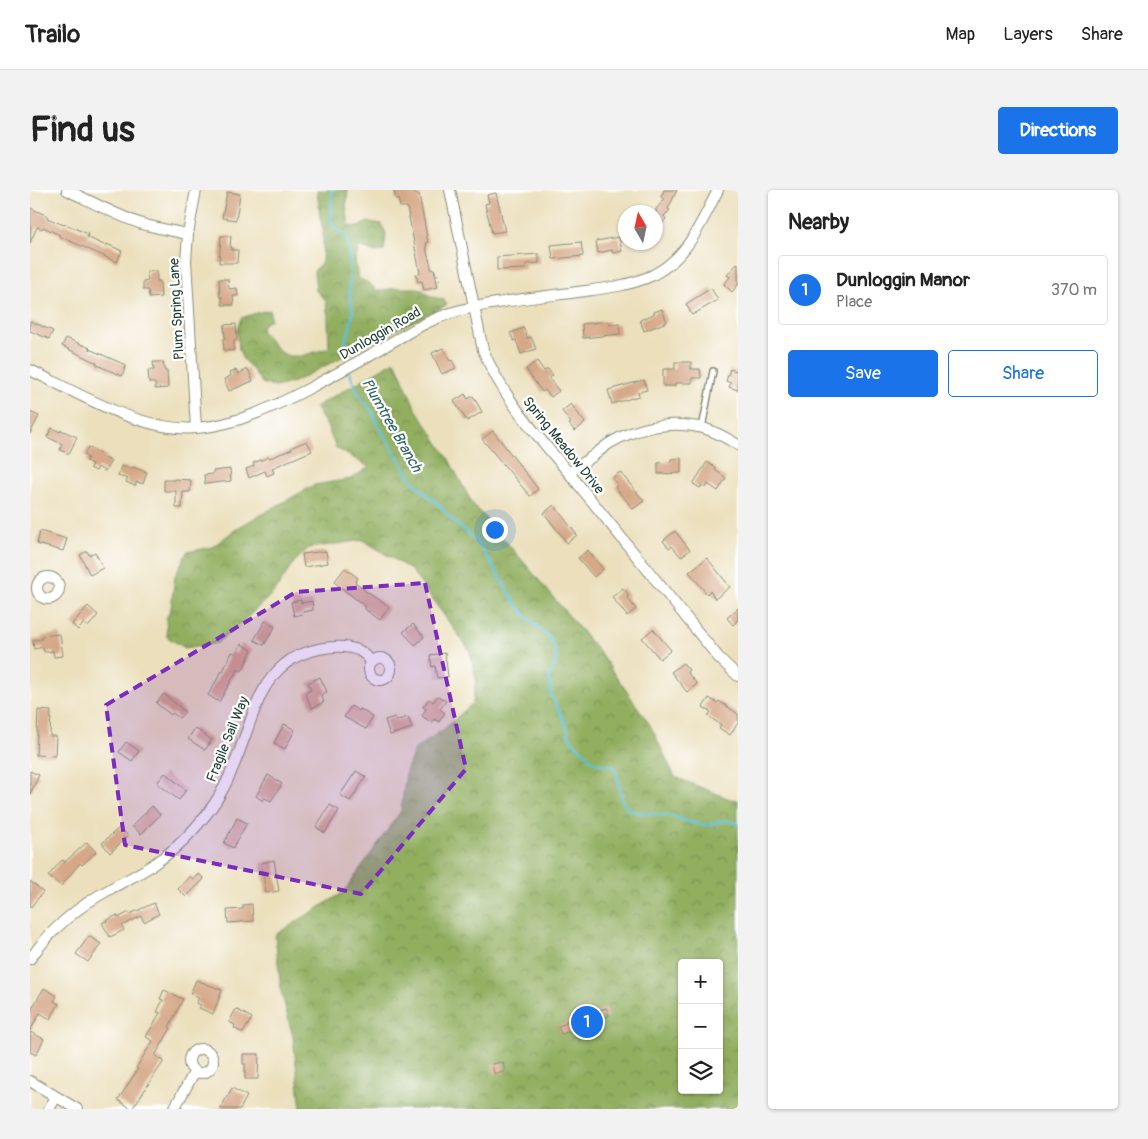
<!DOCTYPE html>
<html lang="en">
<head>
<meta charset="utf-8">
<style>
	:root { --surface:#fff; --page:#f2f2f2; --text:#222; --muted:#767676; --line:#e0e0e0; --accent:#1a73e8 }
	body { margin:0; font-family:Pangolin,sans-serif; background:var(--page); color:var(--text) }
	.controls { position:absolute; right:15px; bottom:15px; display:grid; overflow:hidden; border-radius:5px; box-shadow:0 1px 4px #0004 }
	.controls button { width:45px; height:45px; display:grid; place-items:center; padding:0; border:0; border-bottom:1px solid var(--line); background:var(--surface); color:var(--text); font:25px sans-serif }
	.compass { position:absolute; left:588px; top:15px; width:45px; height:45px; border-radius:50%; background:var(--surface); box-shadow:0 1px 4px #0004; rotate:351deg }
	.you { position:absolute; left:464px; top:339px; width:18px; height:18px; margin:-12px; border:4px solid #fff; border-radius:50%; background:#1a73e8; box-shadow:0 0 0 8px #1a73e833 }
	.badge { display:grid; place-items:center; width:32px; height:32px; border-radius:50%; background:var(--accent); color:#fff; font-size:16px; font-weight:700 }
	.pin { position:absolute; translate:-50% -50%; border:2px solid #fff; box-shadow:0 1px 5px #0006 }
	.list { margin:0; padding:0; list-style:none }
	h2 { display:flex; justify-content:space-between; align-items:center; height:65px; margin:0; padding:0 20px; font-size:21px }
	h2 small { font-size:16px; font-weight:400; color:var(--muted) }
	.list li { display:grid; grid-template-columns:32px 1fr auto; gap:15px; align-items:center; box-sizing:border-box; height:70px; margin:0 10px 10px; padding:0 10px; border:1px solid var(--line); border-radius:5px }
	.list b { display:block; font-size:19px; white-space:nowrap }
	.list p { margin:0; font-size:16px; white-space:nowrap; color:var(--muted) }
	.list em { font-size:16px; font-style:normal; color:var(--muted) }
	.actions { display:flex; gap:10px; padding:15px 20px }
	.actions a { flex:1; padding:11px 0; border:1px solid var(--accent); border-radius:5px; text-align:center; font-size:18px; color:var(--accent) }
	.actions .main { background:var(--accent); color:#fff }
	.icon { flex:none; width:28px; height:28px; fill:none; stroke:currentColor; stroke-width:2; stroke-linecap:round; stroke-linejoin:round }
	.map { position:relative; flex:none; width:708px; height:919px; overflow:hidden; border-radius:5px }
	header { display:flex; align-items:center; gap:30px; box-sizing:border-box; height:70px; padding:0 25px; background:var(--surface); border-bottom:1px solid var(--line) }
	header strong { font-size:24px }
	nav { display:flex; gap:28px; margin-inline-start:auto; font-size:18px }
	.intro { display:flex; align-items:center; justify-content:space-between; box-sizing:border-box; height:120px; padding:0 30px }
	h1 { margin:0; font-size:35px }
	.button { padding:12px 22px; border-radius:5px; background:var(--accent); color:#fff; font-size:18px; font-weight:700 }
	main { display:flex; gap:30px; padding:0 30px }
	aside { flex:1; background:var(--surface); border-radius:5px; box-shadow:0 1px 4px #0004 }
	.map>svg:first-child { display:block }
	.forest { fill:url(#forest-crowns); stroke:#58764a; fill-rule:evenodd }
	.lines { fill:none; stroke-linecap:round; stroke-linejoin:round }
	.stream { stroke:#58c1d5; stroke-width:2.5 }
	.building { fill:#d6a788 }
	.service-casing { stroke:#858e78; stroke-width:8 }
	.minor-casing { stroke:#858e78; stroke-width:12 }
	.path { stroke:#858e78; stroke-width:2; stroke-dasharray:1 4; stroke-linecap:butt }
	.service { stroke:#fff; stroke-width:5 }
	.minor { stroke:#fff; stroke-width:10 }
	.marked { fill:#7b2cbf; fill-opacity:0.2; stroke:#7b2cbf; stroke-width:4; stroke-dasharray:10 6; stroke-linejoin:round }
	.labels { text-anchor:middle; stroke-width:4.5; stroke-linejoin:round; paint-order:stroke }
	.street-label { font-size:14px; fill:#1f3d34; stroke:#fff }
	.water-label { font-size:15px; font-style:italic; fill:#306564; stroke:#fff }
</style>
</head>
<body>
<header>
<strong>Trailo</strong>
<nav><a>Map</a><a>Layers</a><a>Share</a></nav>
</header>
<div class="intro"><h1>Find us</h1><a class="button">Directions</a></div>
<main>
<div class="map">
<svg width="708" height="919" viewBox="0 0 708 919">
	<defs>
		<pattern id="forest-crowns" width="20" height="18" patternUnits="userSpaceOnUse" patternTransform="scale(1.25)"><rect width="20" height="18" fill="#92af60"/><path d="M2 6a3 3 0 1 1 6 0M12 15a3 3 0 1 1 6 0" fill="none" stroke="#779050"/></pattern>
	</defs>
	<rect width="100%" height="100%" fill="#fff"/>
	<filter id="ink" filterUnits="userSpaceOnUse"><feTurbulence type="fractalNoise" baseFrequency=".02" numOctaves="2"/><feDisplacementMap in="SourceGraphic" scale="10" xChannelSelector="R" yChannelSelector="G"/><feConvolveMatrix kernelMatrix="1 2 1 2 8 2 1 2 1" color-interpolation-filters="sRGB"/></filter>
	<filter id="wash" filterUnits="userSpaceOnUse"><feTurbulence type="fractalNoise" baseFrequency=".0096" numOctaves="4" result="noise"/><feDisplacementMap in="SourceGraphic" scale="20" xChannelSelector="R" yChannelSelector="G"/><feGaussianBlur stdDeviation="1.12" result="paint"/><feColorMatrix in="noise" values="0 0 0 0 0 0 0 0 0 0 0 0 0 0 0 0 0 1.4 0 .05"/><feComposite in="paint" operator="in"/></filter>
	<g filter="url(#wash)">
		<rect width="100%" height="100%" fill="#ebdfbc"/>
		<!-- forest -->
		<g class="forest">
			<polygon points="287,0 318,0 316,16 319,36 328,37 338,32 352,34 356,44 354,61 343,62 329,56 325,71 328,88 337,92 348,101 366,98 389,98 402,107 413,109 417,115 341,152 264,192 245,197 232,193 222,179 212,168 209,159 207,140 211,128 226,123 240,120 240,130 231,136 232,142 250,162 259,166 271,166 299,158 298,129 296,111 286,101 284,81 292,72 293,56 293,40 290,27"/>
			<path d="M 365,171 L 386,219 L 417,266 L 442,313 L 492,370 L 570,463 L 620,535 L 645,587 L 700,609 L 708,610 L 708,919 L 271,919 L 263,847 L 251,801 L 245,745 L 314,702 L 371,621 L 376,582 L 385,559 L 414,539 L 443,513 L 446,489 L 440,461 L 381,380 L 333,350 L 279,358 L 264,372 L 245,401 L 218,427 L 187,453 L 155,458 L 137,447 L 136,429 L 141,418 L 145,386 L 157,362 L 182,357 L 209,337 L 284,295 L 321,289 L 339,277 L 306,258 L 297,236 L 285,217 ZM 652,773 L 689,773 L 689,900 L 652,900 Z"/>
		</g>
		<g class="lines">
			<!-- stream -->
			<g class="stream">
				<path d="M 302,0 C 301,11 302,21 301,31 L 306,39 L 316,46 L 319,56 L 320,88 L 319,100 L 323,122 L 319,141 L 314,156 L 318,174"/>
				<path d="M 319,179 L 323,192 L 330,206 L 342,221 L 348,235 L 383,292 L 409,315 L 424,332 L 439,344 L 453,360 L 463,376 L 486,414 L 497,427 L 520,448 L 525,459 L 526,468 L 524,477 L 519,486 L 521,504 L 536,535 L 538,544 L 543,552 L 553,561 L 562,571 L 566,573 L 582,576 L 586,580 C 589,590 589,604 594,614 C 595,617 599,620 602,621 C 615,625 628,623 641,626 C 652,629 663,634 675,635 C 691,635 690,626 708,634"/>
			</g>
		</g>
		<g id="blocks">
			<!-- building -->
			<g class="building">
				<polygon points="364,0 384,0 385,4 389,4 398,53 396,53 397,62 402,80 404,79 408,97 394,100 392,91 388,92 386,84 390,83 377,17 370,17 368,9 366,10"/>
				<polygon points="634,0 647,0 638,19 640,20 634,26 636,29 626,40 626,19 635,9 631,7"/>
				<polygon points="197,2 210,4 206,30 192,28"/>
				<polygon points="466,3 475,41 462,43 455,14 459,13 457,5"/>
				<polygon points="0,18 18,26 17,28 34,35 35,34 58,44 57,47 76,56 77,54 92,61 87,72 29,46 30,45 13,37 12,39 7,37 0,53"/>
				<polygon points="191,46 201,46 200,57 202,57 201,60 208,60 207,73 189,73"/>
				<polygon points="589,47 592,61 583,63 582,60 568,63 566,51"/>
				<polygon points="551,52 553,66 523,69 521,55"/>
				<polygon points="509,64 509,73 496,74 496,79 467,80 467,67"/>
				<polygon points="708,73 708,95 702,102 694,94 700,87 697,85"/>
				<polygon points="127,81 127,91 130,91 131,107 119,108 118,100 113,100 113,92 118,91 117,82"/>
				<polygon points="189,89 198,89 199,99 207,98 208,106 203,106 204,115 192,115 192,107 190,107"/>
				<polygon points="681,98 688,110 662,125 656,114"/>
				<polygon points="632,119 637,132 614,141 610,130 624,124 624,122"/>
				<polygon points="0,131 23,141 19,149 0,141"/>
				<polygon points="579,131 579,135 589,134 590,144 553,148 552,134"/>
				<polygon points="206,134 207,150 204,151 204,160 194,161 193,149 195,149 194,135"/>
				<polygon points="494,138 497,148 501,147 506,159 491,164 486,150 484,151 480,143"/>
				<polygon points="36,148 60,158 59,159 96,175 92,186 67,175 67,173 32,156"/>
				<polygon points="413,158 420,171 422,170 426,178 412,184 402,163"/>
				<polygon points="507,171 514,181 518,179 523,185 519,188 529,201 521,207 515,200 512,202 496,179"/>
				<polygon points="123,172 133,172 135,181 137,181 138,198 125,199 125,193 119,193 118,180 124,180"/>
				<polygon points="645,172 661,172 661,179 670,179 671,188 662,188 662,193 645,193 645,196 633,196 633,179 645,179"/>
				<polygon points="708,177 708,200 699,197 701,193 696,191 700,179 706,181"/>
				<polygon points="218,179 223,191 199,201 194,189 201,186 200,182 206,180 208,184"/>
				<polygon points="614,190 617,200 608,202 609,206 582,214 578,200"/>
				<polygon points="435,204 438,209 443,206 452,222 437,231 424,211"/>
				<polygon points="541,214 555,233 545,241 539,234 541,233 532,221"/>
				<polygon points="0,222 9,226 0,244"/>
				<polygon points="22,238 30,242 31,240 47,247 39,264 30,260 32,254 17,247"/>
				<polygon points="463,241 508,299 500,306 452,249"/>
				<polygon points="277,251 282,261 242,278 244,283 237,286 235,281 219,288 216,279 224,276 223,273 239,267 240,268 262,259 262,257"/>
				<polygon points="58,257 76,266 75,268 81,271 75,281 68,277 66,281 60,278 62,274 56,271 58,268 54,265"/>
				<polygon points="651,268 651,283 628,284 628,273 641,272 641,269"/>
				<polygon points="677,272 686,278 685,280 696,288 688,301 678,294 676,298 672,295 670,298 663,294"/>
				<polygon points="91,276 101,279 102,277 117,282 113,294 107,292 105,296 96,292 98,289 88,286"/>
				<polygon points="200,279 201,291 175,294 174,285 183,284 183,281"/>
				<polygon points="590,282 614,311 603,319 585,297 588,295 582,288"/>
				<polygon points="144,289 161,290 160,302 153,302 152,318 146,318 146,301 134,301 134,290 144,290"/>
				<polygon points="524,315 547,345 537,353 514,323"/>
				<polygon points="10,341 37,349 33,361 7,354"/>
				<polygon points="645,341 660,360 651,367 642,356 639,358 633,351"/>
				<polygon points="558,360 573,379 564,387 548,368"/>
				<polygon points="57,361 59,365 65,362 73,378 60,385 50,365"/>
				<polygon points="296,361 298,373 274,377 272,364"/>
				<polygon points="677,368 700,397 685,409 680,401 677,404 659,382"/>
				<polygon points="315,378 328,388 325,392 334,399 334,400 359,417 350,430 335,419 336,417 304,392"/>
				<polygon points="593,398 599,405 597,407 606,419 597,426 582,407"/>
				<polygon points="271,410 271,413 282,411 283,420 273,422 273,424 264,426 261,412"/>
				<polygon points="58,416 68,425 58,437 54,433 48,440 42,434"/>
				<polygon points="708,418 708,430 703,435 697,428"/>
				<polygon points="235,431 245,437 234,455 224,450"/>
				<polygon points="383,434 394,447 385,455 373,442"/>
				<polygon points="623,439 641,460 630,469 612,448"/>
				<polygon points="30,444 33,466 24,467 23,461 14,462 13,457 4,459 3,450 12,449 12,446"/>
				<polygon points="211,454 222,460 212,481 208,479 189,512 178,505 192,481 193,481 202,462 206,464"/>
				<polygon points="415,463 418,487 407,488 405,476 402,477 400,465"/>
				<polygon points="653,473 659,480 657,482 667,494 657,502 641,482"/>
				<polygon points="290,487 297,502 291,505 294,512 282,518 275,503 281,500 278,493"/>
				<polygon points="134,504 155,522 149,528 143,523 141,525 126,513"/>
				<polygon points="408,506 416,511 410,519 415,523 409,532 404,529 402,533 392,526 396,519 393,517 399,509 403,512"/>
				<polygon points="679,508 687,513 689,511 708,524 708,533 700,545 689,538 691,535 678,526 681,522 673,517"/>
				<polygon points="321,516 329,521 330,519 343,527 336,539 314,527"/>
				<polygon points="8,520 21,521 20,546 26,546 25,566 6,565"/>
				<polygon points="365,527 366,531 378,527 382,538 360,545 355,530"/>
				<polygon points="254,534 265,540 255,559 244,553"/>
				<polygon points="165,538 182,550 175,560 158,549"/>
				<polygon points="96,552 109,561 102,571 89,562"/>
				<polygon points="0,581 9,585 0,604"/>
				<polygon points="326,581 336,587 320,611 310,605"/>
				<polygon points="135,583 156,600 149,610 127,593"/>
				<polygon points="238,585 252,594 241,611 235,608 233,611 226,606"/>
				<polygon points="300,615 309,620 295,643 286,637"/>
				<polygon points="122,616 130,625 111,644 102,636"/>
				<polygon points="207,628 217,633 203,658 194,653"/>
				<polygon points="90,637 98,646 80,663 72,653"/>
				<polygon points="57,652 66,662 52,675 50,673 31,696 18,686 32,670 35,672"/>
				<polygon points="244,670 249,701 236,703 231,673"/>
				<polygon points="169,684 174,689 156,707 148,699 160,686 163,689"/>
				<polygon points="0,691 13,702 0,718"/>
				<polygon points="124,713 129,724 114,732 111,726 92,736 94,740 80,747 72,733 87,725 88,728 99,722 100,724"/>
				<polygon points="222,714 223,731 198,733 197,720 213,719 213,715"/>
				<polygon points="59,746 71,754 58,772 46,764"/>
				<polygon points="166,790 192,800 183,824 169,818 171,815 166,813 169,808 160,804"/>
				<polygon points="14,798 27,806 24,811 29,814 20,829 10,823 0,841 0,822"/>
				<polygon points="134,800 153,809 139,837 141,838 125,866 134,871 102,919 88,910 108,879 106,878 123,851 116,847 130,823 127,822 133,810 130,809"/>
				<polygon points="576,818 579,826 570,829 572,837 553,843 551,838 531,844 528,836 537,833 536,831"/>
				<polygon points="206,819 222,828 213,843 204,838 205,835 199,832"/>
				<polygon points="0,842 14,849 6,865 0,862"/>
				<polygon points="213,864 229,864 228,889 215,889 215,874 213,874"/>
				<polygon points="473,872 475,882 464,884 462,874"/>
				<polygon points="202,898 217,906 210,919 190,919"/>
			</g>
		</g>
	</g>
	<g filter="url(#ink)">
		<use href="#blocks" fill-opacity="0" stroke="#858e78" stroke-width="1"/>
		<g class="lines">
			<defs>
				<polyline id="service" points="672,238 683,181"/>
				<g id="minor">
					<path d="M 37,0 C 62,12 86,25 112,34 C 127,38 142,41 158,44"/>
					<path d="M 420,0 L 453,160 C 476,215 515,253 552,299 C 598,355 643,412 689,468 L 708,486"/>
					<path d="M 0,180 C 48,203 113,243 167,238 C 207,235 245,216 280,198 C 304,185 328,172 352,158 C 374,145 396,131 421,123 C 435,118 451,116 467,113 C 496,108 526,105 555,101 C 578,98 602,95 623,85 C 658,67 671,33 688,0"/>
					<polyline points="166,238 156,71 158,44 166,0"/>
					<path d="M 539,283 C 549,276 558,270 568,262 C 572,259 575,256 580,253 C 607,237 642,230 673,238 C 686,242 697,248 708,255"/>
					<circle cx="18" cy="398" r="11"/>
					<circle cx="350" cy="479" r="11"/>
					<path d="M 0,769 C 21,739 50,715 82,698 C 98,689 114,682 128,671 C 148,658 165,639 179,621 C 196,599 206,571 215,546 C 225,519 232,492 255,474 C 272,460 309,451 330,461 C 335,464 338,467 341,471"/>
					<circle cx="171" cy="871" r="12"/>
					<polyline points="0,891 47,919"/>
					<polyline points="19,919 26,907"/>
					<polyline points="144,919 165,881"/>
				</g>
			</defs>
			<!-- service casing -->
			<use href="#service" class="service-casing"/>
			<!-- minor casing -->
			<use href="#minor" class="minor-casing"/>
			<!-- path -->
			<polyline class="path" points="405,82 406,81 410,93"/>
			<!-- service -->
			<use href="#service" class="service"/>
			<!-- minor -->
			<use href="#minor" class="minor"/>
		</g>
	</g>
	<!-- marked area -->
	<path class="marked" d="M 395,393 L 436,579 L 331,704 L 95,655 L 76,515 L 266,402 Z"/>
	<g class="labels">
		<!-- street labels -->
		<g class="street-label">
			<text transform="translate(146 119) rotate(-93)" y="5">Plum Spring Lane</text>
			<text transform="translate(350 143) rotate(-30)" y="5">Dunloggin Road</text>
			<text transform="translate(534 255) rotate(51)" y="5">Spring Meadow Drive</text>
			<text transform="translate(197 549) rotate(-68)" y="5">Fragile Sail Way</text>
		</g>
		<!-- water labels -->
		<g class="water-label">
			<text transform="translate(362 235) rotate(60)" y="5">Plumtree Branch</text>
		</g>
	</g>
</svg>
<div class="controls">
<button>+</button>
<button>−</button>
<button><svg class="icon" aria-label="layers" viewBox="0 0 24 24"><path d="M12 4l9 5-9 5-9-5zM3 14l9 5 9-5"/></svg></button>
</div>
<svg class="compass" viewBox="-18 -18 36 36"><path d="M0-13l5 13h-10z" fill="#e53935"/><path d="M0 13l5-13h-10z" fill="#767676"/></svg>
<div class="you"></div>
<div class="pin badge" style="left:557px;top:832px">1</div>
</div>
<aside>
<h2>Nearby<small></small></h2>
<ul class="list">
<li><span class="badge">1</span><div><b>Dunloggin Manor</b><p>Place</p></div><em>370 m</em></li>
</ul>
<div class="actions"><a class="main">Save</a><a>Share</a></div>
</aside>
</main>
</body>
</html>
